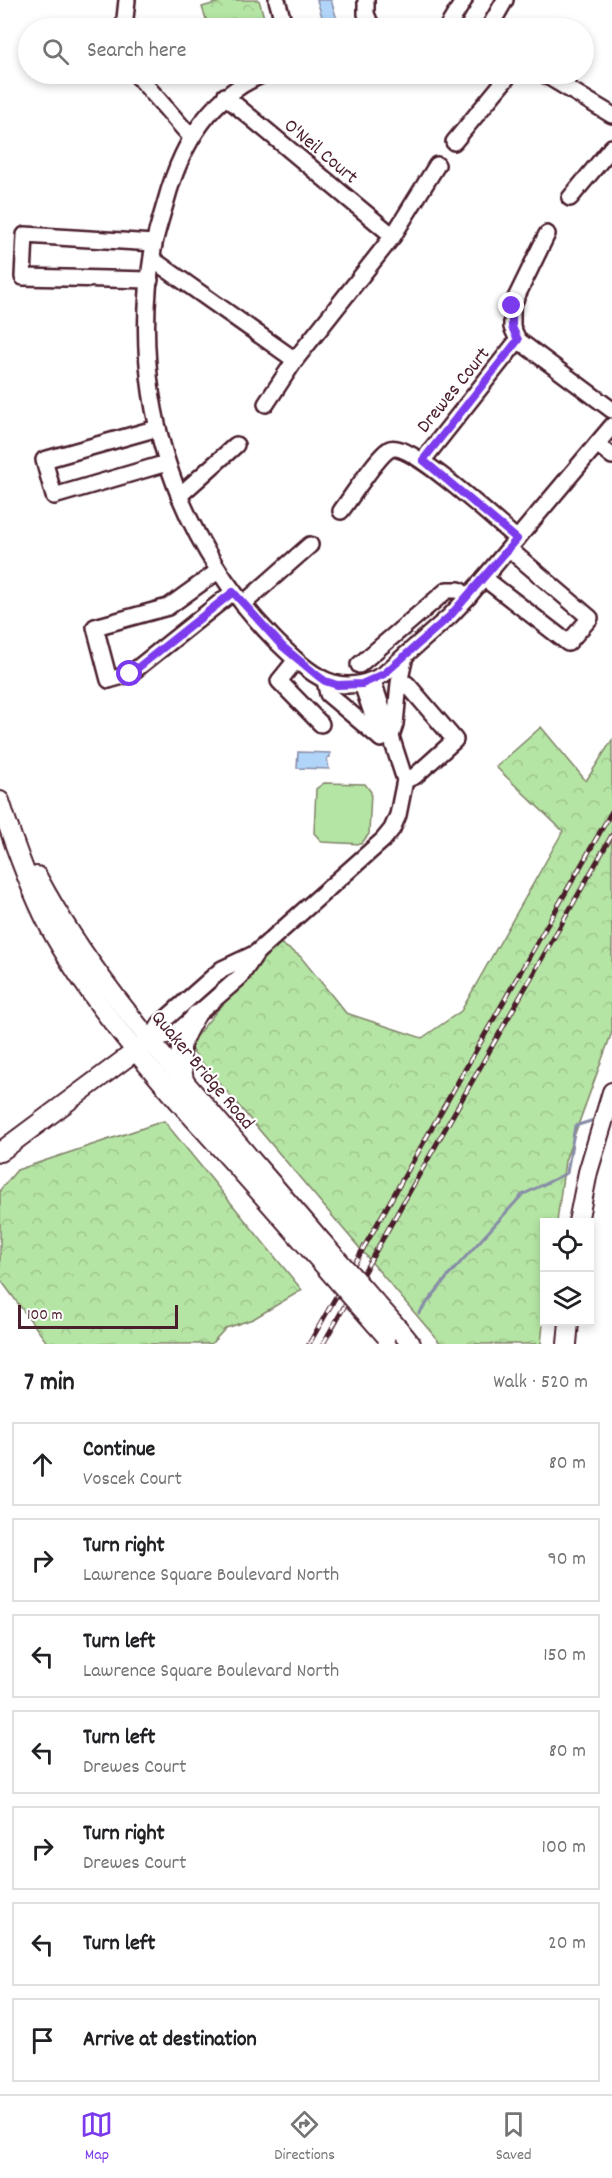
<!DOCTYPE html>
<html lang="en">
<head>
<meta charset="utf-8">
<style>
	:root { --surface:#fff; --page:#f6f6f6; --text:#202124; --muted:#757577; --line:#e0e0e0; --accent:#7c3aed }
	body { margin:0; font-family:Dekko,sans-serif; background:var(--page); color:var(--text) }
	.controls { position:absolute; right:18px; bottom:18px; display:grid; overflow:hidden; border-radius:0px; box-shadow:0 3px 9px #0003 }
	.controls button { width:54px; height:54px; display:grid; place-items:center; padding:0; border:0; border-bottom:2px solid var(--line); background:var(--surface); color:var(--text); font:30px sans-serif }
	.scale { position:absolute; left:18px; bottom:15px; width:160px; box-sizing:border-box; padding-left:6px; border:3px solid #4a1f2b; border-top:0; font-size:16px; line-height:21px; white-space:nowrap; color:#4a1f2b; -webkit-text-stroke:4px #fff; paint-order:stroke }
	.stop { position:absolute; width:18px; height:18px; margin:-14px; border:4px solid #7c3aed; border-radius:50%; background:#fff }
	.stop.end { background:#7c3aed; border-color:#fff; box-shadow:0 2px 6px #0008 }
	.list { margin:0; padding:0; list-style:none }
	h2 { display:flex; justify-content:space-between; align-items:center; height:78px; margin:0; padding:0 24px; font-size:26px }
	h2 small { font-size:20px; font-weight:400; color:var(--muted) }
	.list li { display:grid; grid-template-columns:39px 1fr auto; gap:18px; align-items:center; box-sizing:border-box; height:84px; margin:0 12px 12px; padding:0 12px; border:2px solid var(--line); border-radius:0px }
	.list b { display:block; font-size:22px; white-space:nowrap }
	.list p { margin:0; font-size:20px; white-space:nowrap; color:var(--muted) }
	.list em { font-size:20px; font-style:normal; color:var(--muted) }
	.icon { flex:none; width:33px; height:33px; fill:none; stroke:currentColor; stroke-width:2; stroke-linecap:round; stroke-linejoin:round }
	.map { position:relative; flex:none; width:612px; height:1344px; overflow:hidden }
	.search { position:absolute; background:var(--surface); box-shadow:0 3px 9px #0003; left:18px; right:18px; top:18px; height:66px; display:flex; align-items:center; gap:15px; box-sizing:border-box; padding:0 21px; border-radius:33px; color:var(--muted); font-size:22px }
	.sheet { height:750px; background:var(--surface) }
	nav { display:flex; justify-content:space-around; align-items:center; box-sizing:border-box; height:84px; border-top:2px solid var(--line); background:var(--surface); font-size:16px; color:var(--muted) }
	nav a { display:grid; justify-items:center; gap:3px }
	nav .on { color:var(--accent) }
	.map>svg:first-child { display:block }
	.grass { fill:#b5e5a4; stroke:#808268; stroke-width:1.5 }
	.forest { fill:url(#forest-crowns); stroke:#808268; stroke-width:1.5 }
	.water { fill:#b0d5f9; stroke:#878ca7; stroke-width:1.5 }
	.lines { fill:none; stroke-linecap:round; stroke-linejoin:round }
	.stream { stroke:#878ca7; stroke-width:3 }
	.minor-casing { stroke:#4a1f2b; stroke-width:20 }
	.major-casing { stroke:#4a1f2b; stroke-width:22 }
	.minor { stroke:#fff; stroke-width:15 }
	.major { stroke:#fff; stroke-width:18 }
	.rail-casing { stroke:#4a1f2b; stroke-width:5 }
	.rail { stroke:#fff; stroke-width:3; stroke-dasharray:9; stroke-linecap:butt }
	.major-bridge-casing { stroke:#4a1f2b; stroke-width:22; stroke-linecap:butt }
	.major-bridge { stroke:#fff; stroke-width:18 }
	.route { stroke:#7c3aed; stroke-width:8 }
	.labels { text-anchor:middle; stroke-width:4.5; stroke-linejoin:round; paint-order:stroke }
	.street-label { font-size:20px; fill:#4a1f2b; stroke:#fff }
</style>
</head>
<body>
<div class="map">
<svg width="612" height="1344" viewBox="0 0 612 1344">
	<defs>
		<pattern id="forest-crowns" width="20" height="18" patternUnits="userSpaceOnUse" patternTransform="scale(1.5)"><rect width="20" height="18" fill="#b5e5a4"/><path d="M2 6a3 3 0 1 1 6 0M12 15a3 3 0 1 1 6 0" fill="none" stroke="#9dc48d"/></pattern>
	</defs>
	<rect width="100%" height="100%" fill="#fff"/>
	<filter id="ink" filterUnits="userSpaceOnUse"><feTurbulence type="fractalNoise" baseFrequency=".0167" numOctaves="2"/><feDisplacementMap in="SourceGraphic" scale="12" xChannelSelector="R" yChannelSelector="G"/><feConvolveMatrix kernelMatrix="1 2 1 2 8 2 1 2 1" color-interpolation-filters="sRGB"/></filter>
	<g filter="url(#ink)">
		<!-- grass -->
		<polygon class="grass" points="324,783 365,784 371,792 369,834 361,844 322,842 314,833 316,789"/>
		<!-- forest -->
		<g class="forest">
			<polygon points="226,0 259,0 267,28 209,28 202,7"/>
			<polygon points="541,727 586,781 612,740 612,1032 565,1161 557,1222 544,1222 544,1315 541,1344 441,1344 188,1046 275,940 300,956 346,1013 422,1038 461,1011 563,831 496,767"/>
			<polygon points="164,1121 302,1290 253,1319 226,1328 211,1344 48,1344 0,1279 0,1190 17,1170"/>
		</g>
		<!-- water -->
		<g class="water">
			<polygon points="317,0 331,0 338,23 325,27"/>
			<polygon points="298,752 330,753 330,757 327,758 329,769 297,768"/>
		</g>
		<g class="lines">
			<!-- stream -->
			<polyline class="stream" points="419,1313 449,1275 522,1195 567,1173 575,1126 594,1120"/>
			<defs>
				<g id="minor">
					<polyline points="277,0 285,28"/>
					<polyline points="366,0 366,14 372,28"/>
					<polyline points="124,28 127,0"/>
					<polyline points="447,28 464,0"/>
					<polyline points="489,28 505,0"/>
					<polyline points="136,74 191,137"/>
					<path d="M 264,74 C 209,96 181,146 166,201 C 162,215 157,230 154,244 C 128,391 171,534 275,640 C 308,672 337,702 384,674 L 450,616 L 468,597 L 612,426"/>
					<polyline points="544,74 612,115"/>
					<polyline points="225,96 393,236"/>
					<polyline points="454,142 510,74"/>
					<polyline points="570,198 612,147"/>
					<polyline points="547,234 512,306 512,327 518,340 612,410"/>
					<polyline points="152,259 295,360"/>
					<polyline points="150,280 23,277 25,235 154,243"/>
					<polyline points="266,404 295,360 393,236 437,165"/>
					<polyline points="158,428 44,460 54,496 167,463"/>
					<polyline points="597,444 612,456"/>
					<polyline points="423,460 518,340"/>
					<polyline points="179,496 236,445"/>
					<path d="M 341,511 C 351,498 378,455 390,449 C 409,440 499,524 517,539"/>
					<polyline points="218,571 168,607 95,627 109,680 130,674 233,592"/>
					<polyline points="484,578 568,643 590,618 509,549"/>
					<polyline points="243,604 310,545"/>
					<polyline points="296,660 279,681 321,724"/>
					<polyline points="359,665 447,590 459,590 468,597"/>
					<polyline points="325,681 328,694 380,738"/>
					<polyline points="362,684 381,739"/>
					<polyline points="391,736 395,724 399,683 405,656"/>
					<polyline points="405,780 415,776 455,740 407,684"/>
					<polyline points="150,1041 177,1032 240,977 257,952 383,840 392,829 398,815 405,780 373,681"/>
					<polyline points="150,1041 160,1024 222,969 254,954"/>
				</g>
				<g id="major">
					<path d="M 0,801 C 14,845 29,887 50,928 C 88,998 142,1060 195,1120 C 235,1164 274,1208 313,1253"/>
					<path d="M 37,876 C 82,961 144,1035 207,1108 C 246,1153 284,1198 323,1243"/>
					<path d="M 184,1080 C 178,1049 179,1042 196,1015"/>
					<polyline points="0,1152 145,1044"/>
					<polyline points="578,1222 588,1172 612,1092"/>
					<polyline points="398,1328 411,1344"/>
					<polyline points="567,1344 569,1322"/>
				</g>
			</defs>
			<!-- minor casing -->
			<use href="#minor" class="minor-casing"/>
			<!-- major casing -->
			<use href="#major" class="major-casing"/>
			<!-- minor -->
			<use href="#minor" class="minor"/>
			<!-- major -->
			<use href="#major" class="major"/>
			<defs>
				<g id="rail">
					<polyline points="309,1344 612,811"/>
					<polyline points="323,1344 612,835"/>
				</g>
			</defs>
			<!-- rail casing -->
			<use href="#rail" class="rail-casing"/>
			<!-- rail -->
			<use href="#rail" class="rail"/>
			<defs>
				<g id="major-bridge">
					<polyline points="323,1243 398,1328"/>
					<polyline points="313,1253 386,1336"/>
				</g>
			</defs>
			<!-- major-bridge casing -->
			<use href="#major-bridge" class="major-bridge-casing"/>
			<!-- major-bridge -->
			<use href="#major-bridge" class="major-bridge"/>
		</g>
	</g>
	<g class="lines" filter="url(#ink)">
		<!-- route -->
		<polyline class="route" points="130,674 233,592 282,646 318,676 325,681 337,685 362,684 384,674 450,616 517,539 423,460 518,340 512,327 512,306"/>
	</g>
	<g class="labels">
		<!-- street labels -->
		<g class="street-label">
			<text transform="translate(322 150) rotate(40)" y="7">O'Neil Court</text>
			<text transform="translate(452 389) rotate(-51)" y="7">Drewes Court</text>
			<text transform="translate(204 1069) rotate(50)" y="7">Quaker Bridge Road</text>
		</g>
	</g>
</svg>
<div class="controls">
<button><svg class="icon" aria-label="locate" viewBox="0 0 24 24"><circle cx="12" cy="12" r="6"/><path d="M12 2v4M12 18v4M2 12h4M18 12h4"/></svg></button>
<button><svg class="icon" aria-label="layers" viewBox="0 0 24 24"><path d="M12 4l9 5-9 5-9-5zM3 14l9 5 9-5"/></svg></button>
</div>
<div class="scale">100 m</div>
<div class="stop" style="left:130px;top:674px"></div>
<div class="stop end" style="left:512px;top:306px"></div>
<div class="search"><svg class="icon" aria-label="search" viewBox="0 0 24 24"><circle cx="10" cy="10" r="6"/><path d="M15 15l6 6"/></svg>Search here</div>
</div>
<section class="sheet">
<h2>7 min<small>Walk · 520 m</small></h2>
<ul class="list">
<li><svg class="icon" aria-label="ahead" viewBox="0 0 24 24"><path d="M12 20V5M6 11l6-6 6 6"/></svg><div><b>Continue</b><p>Voscek Court</p></div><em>80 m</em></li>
<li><svg class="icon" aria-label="right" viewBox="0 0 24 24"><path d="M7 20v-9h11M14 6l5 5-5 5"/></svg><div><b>Turn right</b><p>Lawrence Square Boulevard North</p></div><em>90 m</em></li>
<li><svg class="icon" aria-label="left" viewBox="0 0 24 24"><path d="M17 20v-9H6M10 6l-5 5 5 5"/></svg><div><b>Turn left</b><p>Lawrence Square Boulevard North</p></div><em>150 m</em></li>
<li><svg class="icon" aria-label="left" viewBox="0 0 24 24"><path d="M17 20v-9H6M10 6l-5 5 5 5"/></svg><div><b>Turn left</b><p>Drewes Court</p></div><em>80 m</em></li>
<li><svg class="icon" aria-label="right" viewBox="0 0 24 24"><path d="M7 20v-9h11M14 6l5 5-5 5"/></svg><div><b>Turn right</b><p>Drewes Court</p></div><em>100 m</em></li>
<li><svg class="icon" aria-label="left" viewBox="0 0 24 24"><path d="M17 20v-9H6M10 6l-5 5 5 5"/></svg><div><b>Turn left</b></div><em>20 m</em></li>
<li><svg class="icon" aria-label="arrive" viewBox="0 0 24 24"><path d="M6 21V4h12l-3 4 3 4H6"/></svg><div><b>Arrive at destination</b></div></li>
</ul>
</section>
<nav>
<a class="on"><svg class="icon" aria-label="map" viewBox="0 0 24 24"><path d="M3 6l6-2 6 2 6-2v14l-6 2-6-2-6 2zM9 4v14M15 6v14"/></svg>Map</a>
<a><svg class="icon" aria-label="directions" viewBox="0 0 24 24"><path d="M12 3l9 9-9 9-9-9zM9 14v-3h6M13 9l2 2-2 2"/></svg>Directions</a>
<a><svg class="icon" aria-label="saved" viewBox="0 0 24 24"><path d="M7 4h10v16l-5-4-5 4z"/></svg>Saved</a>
</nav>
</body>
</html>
